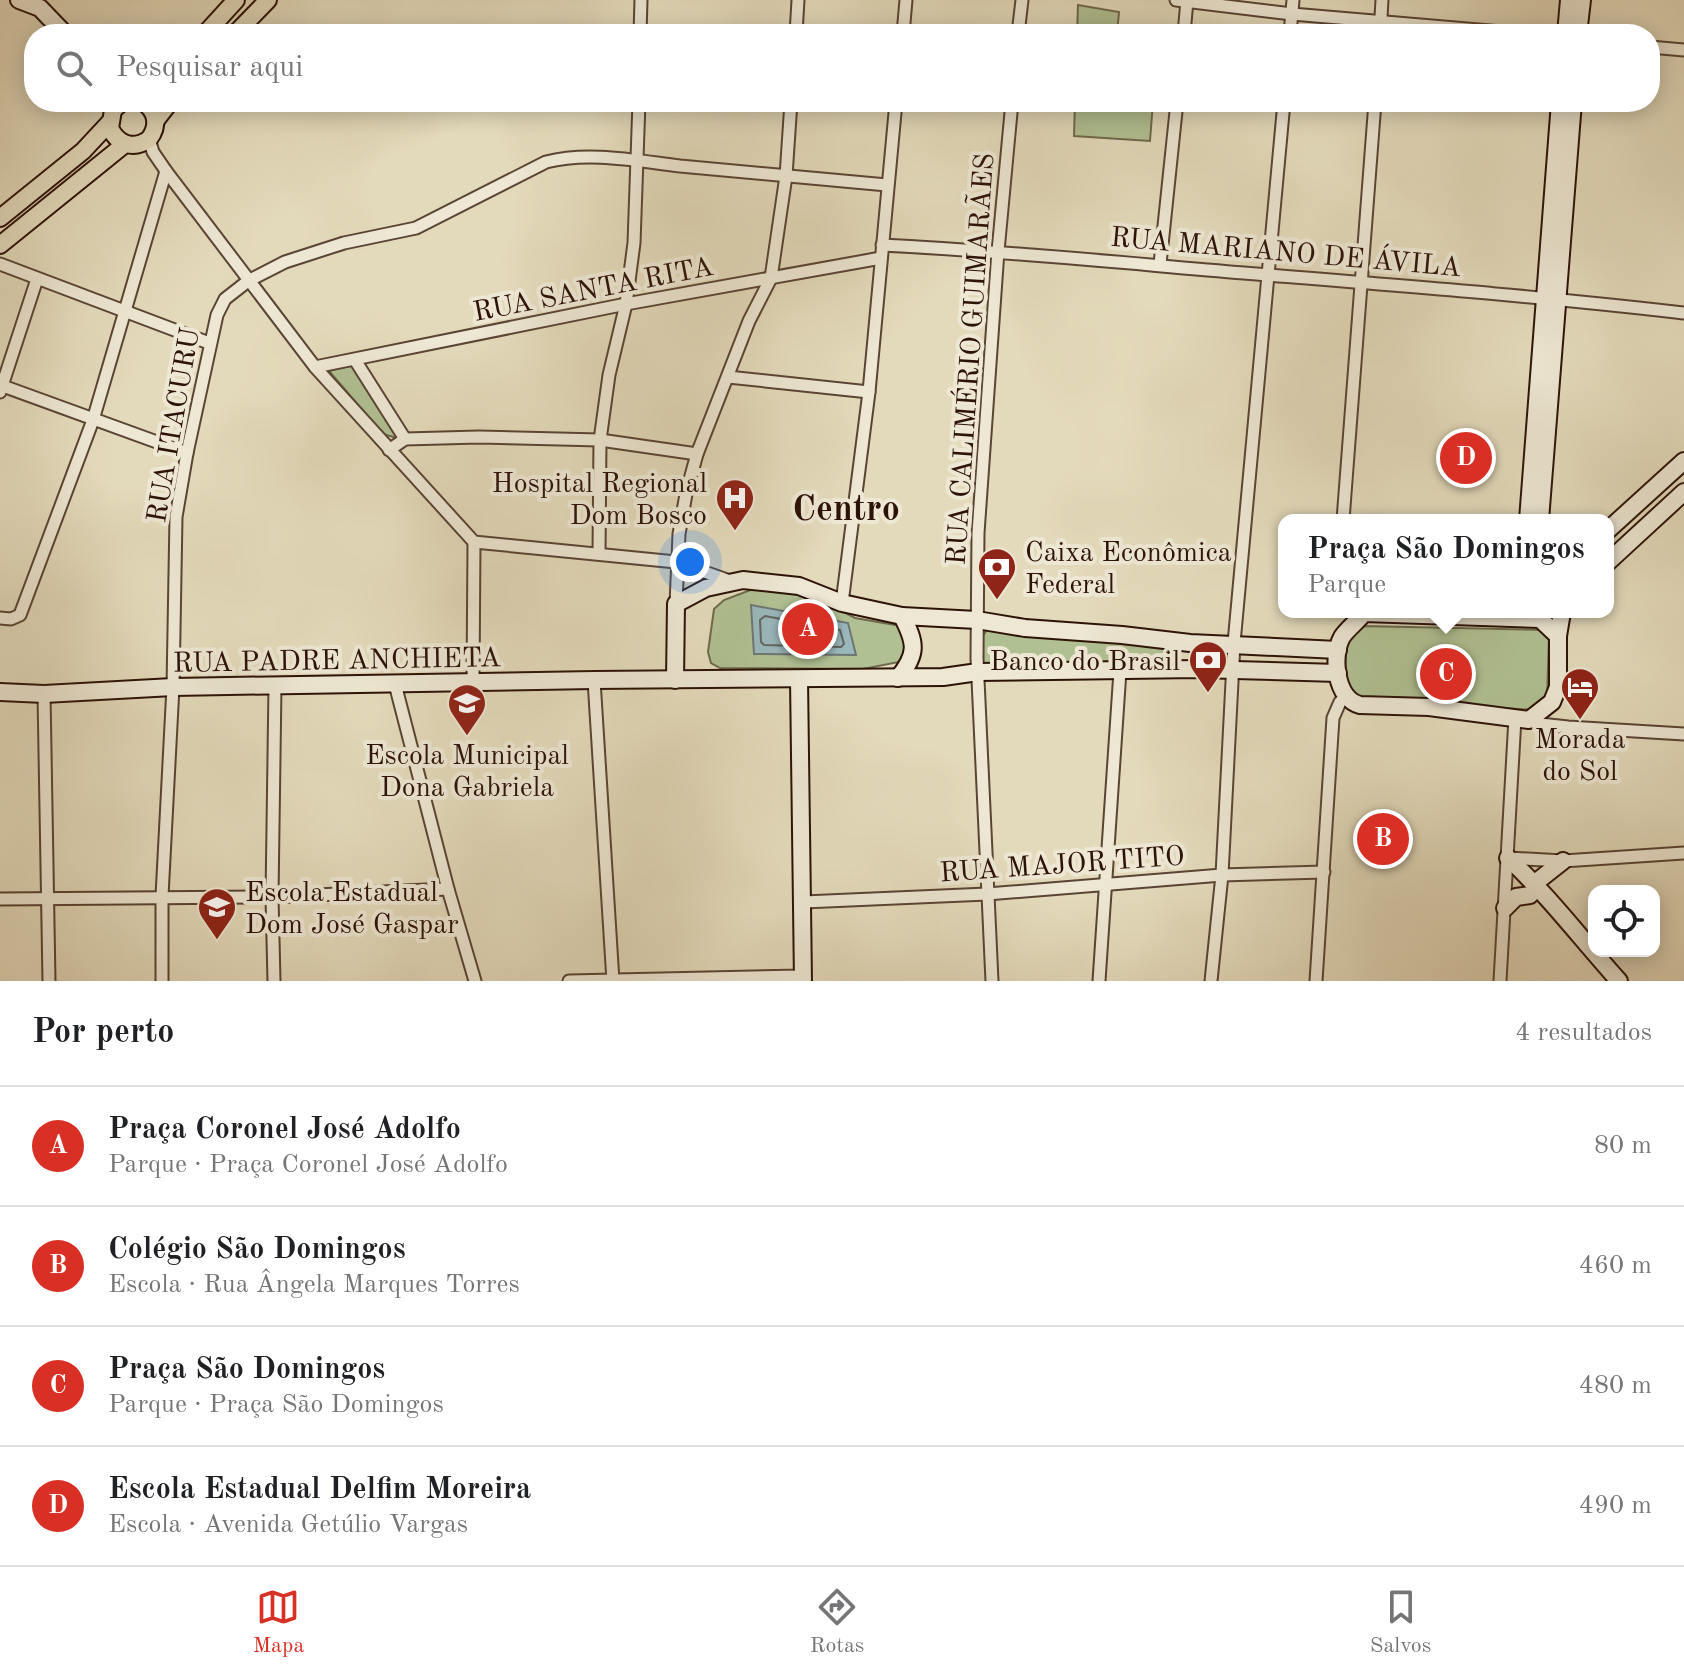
<!DOCTYPE html>
<html lang="pt">
<head>
<meta charset="utf-8">
<style>
	:root { --surface:#fff; --page:#f6f6f6; --text:#202124; --muted:#757577; --line:#e0e0e0; --accent:#d93025 }
	body { margin:0; font-family:"Old Standard TT",serif; background:var(--page); color:var(--text) }
	.controls { position:absolute; right:24px; bottom:24px; display:grid; overflow:hidden; border-radius:16px; box-shadow:0 4px 20px #0003 }
	.controls button { width:72px; height:72px; display:grid; place-items:center; padding:0; border:0; border-bottom:2px solid var(--line); background:var(--surface); color:var(--text); font:40px sans-serif }
	.you { position:absolute; left:690px; top:562px; width:28px; height:28px; margin:-20px; border:6px solid #fff; border-radius:50%; background:#1a73e8; box-shadow:0 0 0 12px #1a73e833 }
	.badge { display:grid; place-items:center; width:52px; height:52px; border-radius:50%; background:var(--accent); color:#fff; font-size:26px; font-weight:700 }
	.pin { position:absolute; translate:-50% -50%; border:4px solid #fff; box-shadow:0 2px 8px #0006 }
	.popup { position:absolute; left:1278px; top:514px; width:336px; height:104px; box-sizing:border-box; display:grid; place-content:center; border-radius:16px; background:var(--surface); filter:drop-shadow(0 2px 6px #0005); font-size:26px; white-space:nowrap; color:var(--muted) }
	.popup b { font-size:30px; color:var(--text) }
	.popup::after { content:''; position:absolute; left:50%; top:100%; margin-left:-16px; border:16px solid transparent; border-top-color:var(--surface) }
	.list { margin:0; padding:0; list-style:none }
	h2 { display:flex; justify-content:space-between; align-items:center; height:104px; margin:0; padding:0 32px; font-size:34px }
	h2 small { font-size:26px; font-weight:400; color:var(--muted) }
	.list li { display:grid; grid-template-columns:52px 1fr auto; gap:24px; align-items:center; box-sizing:border-box; height:120px; padding:0 32px; border-top:2px solid var(--line) }
	.list b { display:block; font-size:30px; white-space:nowrap }
	.list p { margin:0; font-size:26px; white-space:nowrap; color:var(--muted) }
	.list em { font-size:26px; font-style:normal; color:var(--muted) }
	.icon { flex:none; width:44px; height:44px; fill:none; stroke:currentColor; stroke-width:2; stroke-linecap:round; stroke-linejoin:round }
	.map { position:relative; flex:none; width:1684px; height:981px; overflow:hidden }
	.search { position:absolute; background:var(--surface); box-shadow:0 4px 20px #0003; left:24px; right:24px; top:24px; height:88px; display:flex; align-items:center; gap:20px; box-sizing:border-box; padding:0 28px; border-radius:32px; color:var(--muted); font-size:30px }
	.sheet { height:584px; background:var(--surface) }
	nav { display:flex; justify-content:space-around; align-items:center; box-sizing:border-box; height:112px; border-top:2px solid var(--line); background:var(--surface); font-size:22px; color:var(--muted) }
	nav a { display:grid; justify-items:center; gap:4px }
	nav .on { color:var(--accent) }
	.map>svg:first-child { display:block }
	.green { fill:#b0c092; stroke:#6e694c; stroke-width:2 }
	.water { fill:#9ab8bc; stroke:#6e7674; stroke-width:2 }
	.lines { fill:none; stroke-linecap:round; stroke-linejoin:round }
	.shore { stroke:#646562; stroke-width:2 }
	.street-casing { stroke:#5a4434; stroke-width:15 }
	.secondary-casing { stroke:#2d1207; stroke-width:20 }
	.primary-casing { stroke:#2d1207; stroke-width:20 }
	.street { stroke:#ede7d3; stroke-width:11 }
	.secondary { stroke:#ede7d3; stroke-width:16 }
	.primary { stroke:#e3dabb; stroke-width:16 }
	.labels { text-anchor:middle; stroke-width:8; stroke-linejoin:round; paint-order:stroke }
	.street-label { font-size:28px; fill:#2d1207; stroke:#ede7d3 }
	.poi-label { font-size:28px; fill:#2d1207; stroke:#ede7d3; text-anchor:end }
	.district-label { font-size:36px; font-weight:bold; fill:#2d1207; stroke:#ede7d3 }
</style>
</head>
<body>
<div class="map">
<svg width="1684" height="981" viewBox="0 0 1684 981">
	<rect width="100%" height="100%" fill="#e3dabb"/>
	<filter id="stains"><feTurbulence type="fractalNoise" baseFrequency=".0025" numOctaves="4"/><feColorMatrix values="0 0 0 0 .2 0 0 0 0 .09 0 0 0 0 .02 0 0 0 .5 -.17"/></filter>
	<radialGradient id="worn" r=".72"><stop offset=".6" stop-color="#630" stop-opacity="0"/><stop offset="1" stop-color="#630" stop-opacity=".3"/></radialGradient>
	<!-- green -->
	<g class="green">
		<polygon points="1078,5 1119,12 1117,34 1077,34"/>
		<polygon points="1075,102 1153,102 1150,141 1074,136"/>
		<polygon points="352,365 395,431 397,438 383,434 329,371"/>
		<polygon points="753,589 811,595 855,618 901,626 907,633 904,661 863,669 720,668 711,663 708,652 714,609 724,600"/>
		<polygon points="1362,626 1543,630 1549,635 1547,698 1535,710 1363,699 1345,688 1346,640"/>
		<polygon points="987,630 1166,645 1165,666 987,670 982,663 980,640"/>
	</g>
	<!-- water -->
	<polygon class="water" points="751,605 848,623 856,655 754,654"/>
	<g class="lines">
		<!-- shore -->
		<polygon class="shore" points="765,616 840,630 844,644 841,647 764,645 761,642 760,620"/>
		<defs>
			<g id="street">
				<polyline points="1176,0 1292,14 1527,34"/>
				<polyline points="237,32 301,34"/>
				<polyline points="640,34 641,0"/>
				<polyline points="796,34 798,0"/>
				<polyline points="903,34 906,0"/>
				<polyline points="1018,34 1022,0"/>
				<polyline points="1184,34 1187,0"/>
				<polyline points="1290,34 1293,0"/>
				<polyline points="1380,34 1382,0"/>
				<polyline points="1650,47 1684,50"/>
				<polyline points="149,139 153,152 166,171 315,367 474,542 676,562 730,581"/>
				<path d="M 882,245 C 1004,251 1124,263 1244,273 C 1391,285 1538,296 1684,313"/>
				<polyline points="0,264 209,343"/>
				<polyline points="1160,264 1177,102"/>
				<polyline points="355,360 405,439"/>
				<polyline points="315,367 626,304 881,258"/>
				<polyline points="728,377 869,392"/>
				<polyline points="0,385 187,453"/>
				<polyline points="0,392 37,279"/>
				<polyline points="389,450 405,439 479,437 600,440 697,454"/>
				<polyline points="1343,520 1375,102"/>
				<polyline points="599,554 600,440 609,375 626,304 634,243 639,102"/>
				<polyline points="842,603 869,392 896,102"/>
				<polyline points="676,604 679,534 686,494 697,454 749,321 771,278 786,176 791,102"/>
				<polyline points="0,618 11,619 20,615 93,420 166,171"/>
				<polyline points="594,680 613,981"/>
				<polyline points="473,682 474,542"/>
				<polyline points="395,684 448,889 475,981"/>
				<polyline points="44,694 49,981"/>
				<polyline points="1529,720 1540,724 1568,727 1684,734"/>
				<polyline points="1508,858 1563,861 1684,853"/>
				<polyline points="0,899 272,897 448,889"/>
				<polyline points="804,902 987,894 1222,875 1324,872"/>
				<path d="M 162,981 L 162,896 L 173,687 L 176,517 L 187,453 L 217,315 L 225,299 L 248,281 L 285,262 L 344,243 L 416,228 L 546,162 C 589,151 637,161 680,166 C 749,172 818,179 887,185"/>
				<polyline points="274,981 272,897 275,686"/>
				<polyline points="569,981 803,976"/>
				<polyline points="992,981 977,658 978,533 998,251 1012,102"/>
				<polyline points="1099,981 1120,671"/>
				<polyline points="1211,981 1222,875 1234,643 1284,102"/>
				<polyline points="1316,981 1333,718 1340,702 1346,697"/>
				<polyline points="1500,981 1515,718"/>
			</g>
			<g id="secondary">
				<polyline points="19,0 40,8 65,34"/>
				<polyline points="1566,34 1569,0"/>
				<polyline points="1578,34 1582,0"/>
				<polyline points="1528,520 1560,102"/>
				<polyline points="1540,520 1573,102"/>
				<polyline points="1608,530 1684,461"/>
				<polyline points="1608,562 1684,492"/>
				<path d="M 1558,636 L 1540,619 L 1364,613 C 1358,621 1347,629 1342,637 C 1331,657 1336,699 1360,705 L 1429,707 L 1529,720 L 1552,702 L 1558,687 L 1558,636 L 1562,612"/>
				<path d="M 898,678 C 918,654 916,643 902,616"/>
				<polyline points="799,679 803,981"/>
				<polyline points="675,680 676,604 706,588 743,580 799,586 842,603 902,616 977,620 1025,628 1122,635 1190,643 1338,650"/>
				<polyline points="0,692 44,694 173,687 594,680 943,677 978,672 1198,669 1338,673"/>
				<path d="M 1508,858 C 1548,895 1582,940 1619,981"/>
				<polyline points="1535,883 1563,861"/>
				<polyline points="1505,908 1516,897 1530,895"/>
			</g>
			<g id="primary">
				<polyline points="205,34 236,0"/>
				<polyline points="235,34 268,0"/>
				<path d="M 122,102 L 113,110 L 110,128 C 118,145 134,150 149,139 C 159,126 157,111 143,102"/>
				<polyline points="156,120 170,102"/>
				<polyline points="0,218 83,151 110,122"/>
				<polyline points="0,245 125,144"/>
			</g>
		</defs>
		<!-- street casing -->
		<use href="#street" class="street-casing"/>
		<!-- secondary casing -->
		<use href="#secondary" class="secondary-casing"/>
		<!-- primary casing -->
		<use href="#primary" class="primary-casing"/>
		<!-- street -->
		<use href="#street" class="street"/>
		<!-- secondary -->
		<use href="#secondary" class="secondary"/>
		<!-- primary -->
		<use href="#primary" class="primary"/>
	</g>
	<!-- icons -->
	<defs>
		<symbol id="hospital-pin" viewBox="-11 -11 22 30"><path d="M0 17L-7.5 6A9.5 9.5 0 1 1 7.5 6Z" fill="#8f2418" stroke="#ede7d3"/><path d="M-5-5h3v3.5h4V-5h3V5h-3V1.5h-4V5h-3Z" fill="#fff"/></symbol>
		<symbol id="bank-pin" viewBox="-11 -11 22 30"><path d="M0 17L-7.5 6A9.5 9.5 0 1 1 7.5 6Z" fill="#8f2418" stroke="#ede7d3"/><path d="M-6-4H6V4H-6ZM0-2.3a2.3 2.3 0 1 0 0 4.6a2.3 2.3 0 1 0 0-4.6Z" fill="#fff"/></symbol>
		<symbol id="hotel-pin" viewBox="-11 -11 22 30"><path d="M0 17L-7.5 6A9.5 9.5 0 1 1 7.5 6Z" fill="#8f2418" stroke="#ede7d3"/><path d="M-6-4.5h1.5V1H6V5H4.5V3h-9V5H-6ZM-4 0a1.8 1.8 0 1 1 3.6 0ZM.5 0V-2.5h3Q6-2.5 6 0Z" fill="#fff"/></symbol>
		<symbol id="school-pin" viewBox="-11 -11 22 30"><path d="M0 17L-7.5 6A9.5 9.5 0 1 1 7.5 6Z" fill="#8f2418" stroke="#ede7d3"/><path d="M0-5L7-2L0 1L-7-2ZM-4 1L0 2.5L4 1V4Q0 6-4 4Z" fill="#fff"/></symbol>
	</defs>
	<g fill-rule="evenodd">
		<use href="#hospital-pin" x="713" y="476" width="44" height="60"/>
		<use href="#bank-pin" x="975" y="545" width="44" height="60"/>
		<use href="#bank-pin" x="1186" y="638" width="44" height="60"/>
		<use href="#hotel-pin" x="1558" y="665" width="44" height="60"/>
		<use href="#school-pin" x="445" y="681" width="44" height="60"/>
		<use href="#school-pin" x="195" y="885" width="44" height="60"/>
	</g>
	<g class="labels">
		<!-- street labels -->
		<g class="street-label">
			<text transform="translate(1286 251) rotate(5)" y="10">RUA MARIANO DE ÁVILA</text>
			<text transform="translate(593 288) rotate(-11)" y="10">RUA SANTA RITA</text>
			<text transform="translate(969 359) rotate(-86)" y="10">RUA CALIMÉRIO GUIMARÃES</text>
			<text transform="translate(172 425) rotate(-80)" y="10">RUA ITACURU</text>
			<text transform="translate(337 659) rotate(-1)" y="10">RUA PADRE ANCHIETA</text>
			<text transform="translate(1062 863) rotate(-4)" y="10">RUA MAJOR TITO</text>
		</g>
		<!-- poi labels -->
		<g class="poi-label">
			<text x="707" y="492">Hospital Regional<tspan x="707" dy="32">Dom Bosco</tspan></text>
			<text x="1025" y="561" text-anchor="start">Caixa Econômica<tspan x="1025" dy="32">Federal</tspan></text>
			<text x="1180" y="670">Banco do Brasil</text>
			<text x="1580" y="748" text-anchor="middle">Morada<tspan x="1580" dy="32">do Sol</tspan></text>
			<text x="467" y="764" text-anchor="middle">Escola Municipal<tspan x="467" dy="32">Dona Gabriela</tspan></text>
			<text x="245" y="901" text-anchor="start">Escola Estadual<tspan x="245" dy="32">Dom José Gaspar</tspan></text>
		</g>
		<!-- district labels -->
		<g class="district-label">
			<text x="846" y="520">Centro</text>
		</g>
	</g>
	<rect width="100%" height="100%" filter="url(#stains)"/>
	<rect width="100%" height="100%" fill="url(#worn)"/>
</svg>
<div class="controls">
<button><svg class="icon" aria-label="locate" viewBox="0 0 24 24"><circle cx="12" cy="12" r="6"/><path d="M12 2v4M12 18v4M2 12h4M18 12h4"/></svg></button>
</div>
<div class="you"></div>
<div class="pin badge" style="left:808px;top:629px">A</div>
<div class="pin badge" style="left:1383px;top:839px">B</div>
<div class="pin badge" style="left:1446px;top:674px">C</div>
<div class="popup"><b>Praça São Domingos</b>Parque</div>
<div class="pin badge" style="left:1466px;top:458px">D</div>
<div class="search"><svg class="icon" aria-label="search" viewBox="0 0 24 24"><circle cx="10" cy="10" r="6"/><path d="M15 15l6 6"/></svg>Pesquisar aqui</div>
</div>
<section class="sheet">
<h2>Por perto<small>4 resultados</small></h2>
<ul class="list">
<li><span class="badge">A</span><div><b>Praça Coronel José Adolfo</b><p>Parque · Praça Coronel José Adolfo</p></div><em>80 m</em></li>
<li><span class="badge">B</span><div><b>Colégio São Domingos</b><p>Escola · Rua Ângela Marques Torres</p></div><em>460 m</em></li>
<li><span class="badge">C</span><div><b>Praça São Domingos</b><p>Parque · Praça São Domingos</p></div><em>480 m</em></li>
<li><span class="badge">D</span><div><b>Escola Estadual Delfim Moreira</b><p>Escola · Avenida Getúlio Vargas</p></div><em>490 m</em></li>
</ul>
</section>
<nav>
<a class="on"><svg class="icon" aria-label="map" viewBox="0 0 24 24"><path d="M3 6l6-2 6 2 6-2v14l-6 2-6-2-6 2zM9 4v14M15 6v14"/></svg>Mapa</a>
<a><svg class="icon" aria-label="directions" viewBox="0 0 24 24"><path d="M12 3l9 9-9 9-9-9zM9 14v-3h6M13 9l2 2-2 2"/></svg>Rotas</a>
<a><svg class="icon" aria-label="saved" viewBox="0 0 24 24"><path d="M7 4h10v16l-5-4-5 4z"/></svg>Salvos</a>
</nav>
</body>
</html>
